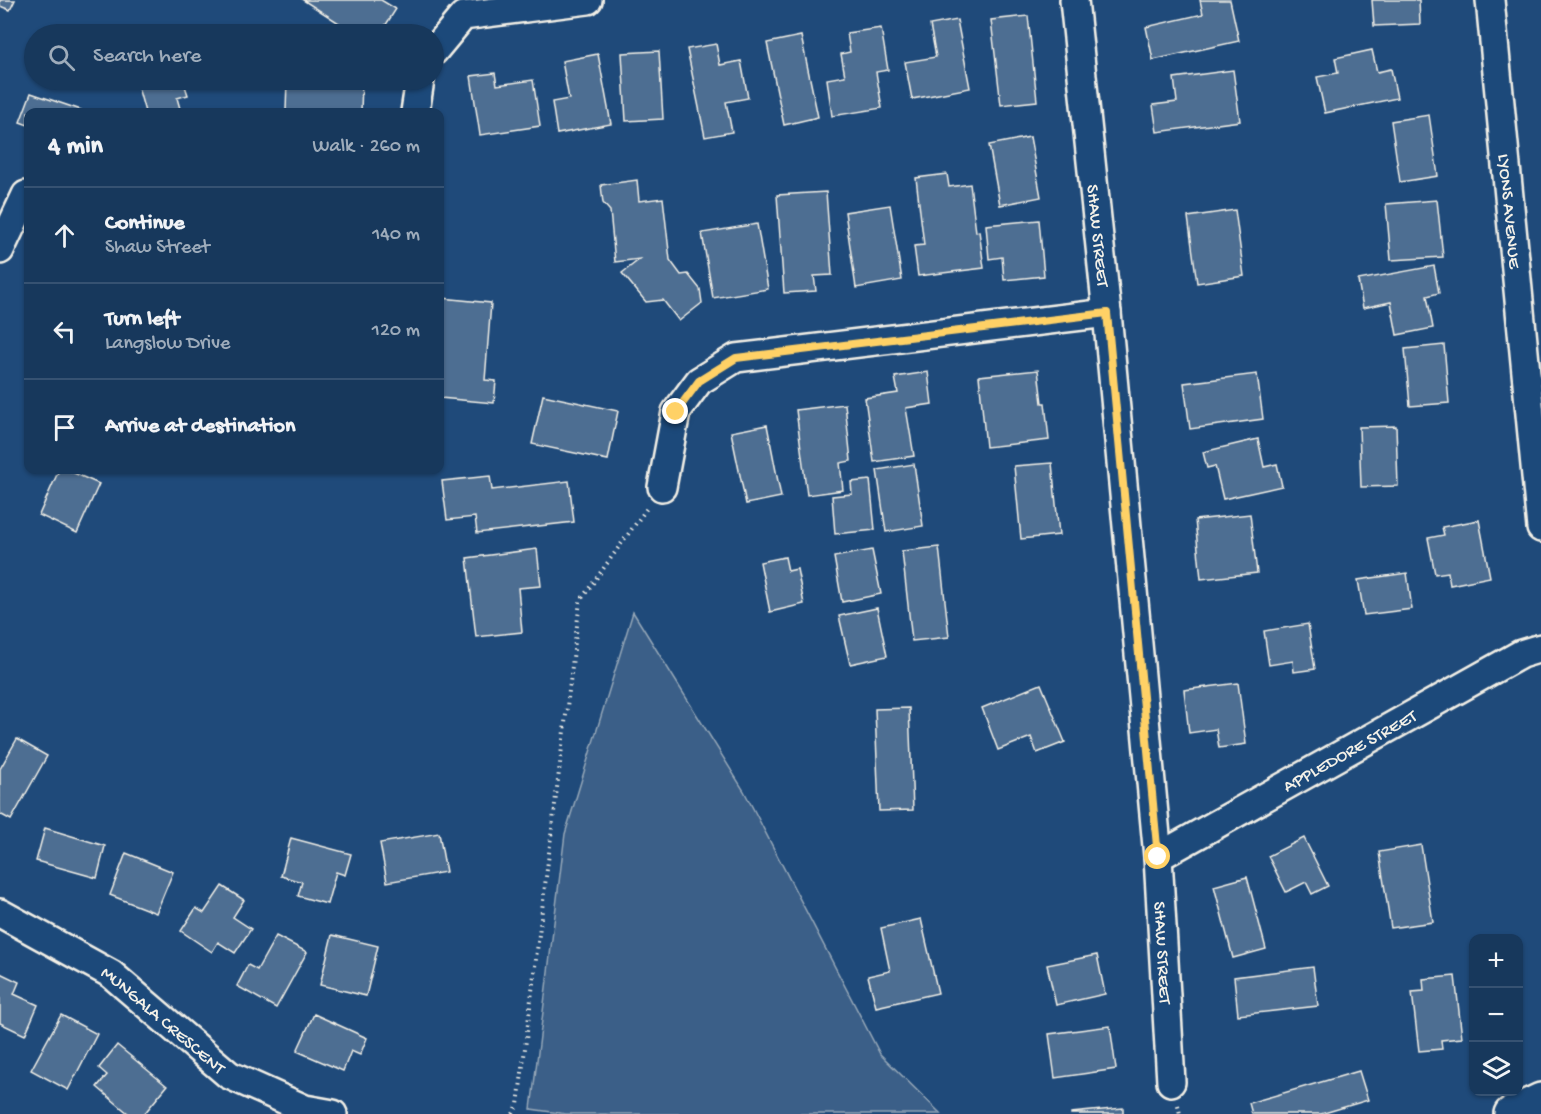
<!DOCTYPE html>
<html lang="en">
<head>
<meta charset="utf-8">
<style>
	:root { --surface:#17385c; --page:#244365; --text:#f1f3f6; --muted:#9eacbb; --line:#365272 }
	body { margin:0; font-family:"Gochi Hand",sans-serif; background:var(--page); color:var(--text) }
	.controls { position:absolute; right:18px; bottom:18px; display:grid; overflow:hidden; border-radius:12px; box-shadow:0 2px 4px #0004 }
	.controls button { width:54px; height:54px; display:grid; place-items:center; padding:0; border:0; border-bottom:2px solid var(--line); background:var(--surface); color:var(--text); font:30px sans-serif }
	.stop { position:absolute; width:18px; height:18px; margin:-14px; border:4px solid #ffd166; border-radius:50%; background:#fff }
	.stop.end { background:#ffd166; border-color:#fff; box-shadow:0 2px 6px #0008 }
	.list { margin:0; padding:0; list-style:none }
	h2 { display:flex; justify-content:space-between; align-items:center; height:78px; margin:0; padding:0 24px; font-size:26px }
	h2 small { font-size:20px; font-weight:400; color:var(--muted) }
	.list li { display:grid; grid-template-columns:39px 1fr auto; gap:18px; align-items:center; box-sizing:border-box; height:96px; padding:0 24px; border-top:2px solid var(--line) }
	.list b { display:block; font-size:22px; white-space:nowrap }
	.list p { margin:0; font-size:20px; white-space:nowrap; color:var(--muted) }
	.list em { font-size:20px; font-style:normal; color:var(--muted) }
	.icon { flex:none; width:33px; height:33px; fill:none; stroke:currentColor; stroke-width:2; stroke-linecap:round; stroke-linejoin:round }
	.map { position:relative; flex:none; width:1541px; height:1114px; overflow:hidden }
	.search { position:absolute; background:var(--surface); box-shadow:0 2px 4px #0004; left:24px; top:24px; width:420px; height:66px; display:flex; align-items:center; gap:15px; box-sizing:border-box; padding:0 21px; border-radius:33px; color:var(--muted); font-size:22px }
	.panel { position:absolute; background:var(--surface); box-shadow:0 2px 4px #0004; left:24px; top:108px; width:420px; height:366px; border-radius:12px }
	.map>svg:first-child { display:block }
	.green { fill:#3a5f88; stroke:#97a8b8; stroke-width:1.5 }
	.building { fill:#4d6e92; stroke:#f4f1e8; stroke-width:1.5 }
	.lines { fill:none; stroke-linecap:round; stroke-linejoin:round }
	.street-casing { stroke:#f4f1e8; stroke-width:32 }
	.secondary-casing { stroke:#f4f1e8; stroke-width:38 }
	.path { stroke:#f4f1e8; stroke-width:4; stroke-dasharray:1.5 4.5; stroke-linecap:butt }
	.street { stroke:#1f4a7a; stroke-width:27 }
	.secondary { stroke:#1f4a7a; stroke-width:33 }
	.route { stroke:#ffd166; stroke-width:8 }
	.labels { text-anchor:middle; stroke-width:6; stroke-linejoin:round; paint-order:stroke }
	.street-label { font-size:18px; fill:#f4f1e8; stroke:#1f4a7a }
</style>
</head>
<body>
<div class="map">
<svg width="1541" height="1114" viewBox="0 0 1541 1114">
	<rect width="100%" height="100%" fill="#1f4a7a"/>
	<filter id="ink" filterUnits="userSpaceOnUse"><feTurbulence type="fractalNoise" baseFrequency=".0167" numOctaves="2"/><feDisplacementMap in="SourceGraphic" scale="12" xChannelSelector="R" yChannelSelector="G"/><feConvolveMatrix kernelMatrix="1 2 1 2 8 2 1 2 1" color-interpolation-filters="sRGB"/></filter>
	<g filter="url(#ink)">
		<!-- green -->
		<polygon class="green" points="633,612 744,791 880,1054 941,1114 566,1114 531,1109 565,834"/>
		<!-- building -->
		<g class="building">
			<polygon points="0,0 15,0 10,10 0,6"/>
			<polygon points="303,0 381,0 396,9 380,34 356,34"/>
			<polygon points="1200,0 1230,0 1239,41 1153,60 1146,27 1203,14"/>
			<polygon points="1372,0 1419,0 1420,24 1374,26"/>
			<polygon points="1028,16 1037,101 1001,105 991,20"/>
			<polygon points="957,20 970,88 912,99 905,62 936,57 930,25"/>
			<polygon points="881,28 888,70 876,72 882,108 832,116 827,79 845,76 841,54 850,52 847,33"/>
			<polygon points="801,36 818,117 784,125 767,43"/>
			<polygon points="716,44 720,65 741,61 748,98 726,102 732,132 705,137 687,49"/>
			<polygon points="1372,50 1377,72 1391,69 1397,98 1325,113 1317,77 1338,73 1335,58"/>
			<polygon points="659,51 663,119 626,121 622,53"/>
			<polygon points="598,54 611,124 557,134 552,102 569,99 562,61"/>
			<polygon points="1233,70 1240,121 1157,132 1153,105 1177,102 1174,78"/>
			<polygon points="495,73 497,85 533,80 540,126 480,135 471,76"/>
			<polygon points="136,80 169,80 171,87 184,83 188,95 177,98 181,112 145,112"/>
			<polygon points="287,80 362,80 361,112 286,111"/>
			<polygon points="31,93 81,110 80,112 28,112 28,125 20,122"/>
			<polygon points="1429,115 1438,176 1400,182 1391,121"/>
			<polygon points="1030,137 1041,197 1000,205 989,145"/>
			<polygon points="947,174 949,187 970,184 976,232 979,231 984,268 918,276 914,246 924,245 916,178"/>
			<polygon points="637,180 639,201 663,198 670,260 681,275 688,274 700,289 702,303 679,321 663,300 646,302 622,273 640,259 615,262 610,211 603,203 601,185"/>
			<polygon points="826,192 832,275 814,276 816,291 784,293 777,195"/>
			<polygon points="1437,200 1443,257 1391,260 1386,204"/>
			<polygon points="890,205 902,280 856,288 845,212"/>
			<polygon points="1235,210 1244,276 1197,283 1188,217"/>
			<polygon points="1039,220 1044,276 1004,280 1002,257 989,259 986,225"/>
			<polygon points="757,224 768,289 713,298 702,233"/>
			<polygon points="1434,266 1439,293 1427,296 1433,328 1397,335 1391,302 1363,308 1358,280"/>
			<polygon points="442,298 491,303 485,380 496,381 494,403 440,398 440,330"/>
			<polygon points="1444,345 1449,403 1410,406 1405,349"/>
			<polygon points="1038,370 1042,403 1045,403 1049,440 986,447 979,376"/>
			<polygon points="928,372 932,404 906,408 914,456 874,462 865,398 898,393 895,377"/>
			<polygon points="1257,374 1263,419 1190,429 1184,383"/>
			<polygon points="543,395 618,411 608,460 532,444"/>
			<polygon points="845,404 851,461 840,463 843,490 807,495 796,410"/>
			<polygon points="767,425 781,497 746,504 731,432"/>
			<polygon points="1396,426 1398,486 1361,487 1359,427"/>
			<polygon points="1258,439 1264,467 1277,464 1282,486 1223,499 1215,466 1207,468 1203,452"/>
			<polygon points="1052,463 1059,535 1021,539 1014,466"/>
			<polygon points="914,464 923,526 886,532 877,470"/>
			<polygon points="59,470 67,470 99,484 77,533 39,515"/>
			<polygon points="490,476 492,490 569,481 574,522 477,533 475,517 447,520 442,481"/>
			<polygon points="870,480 875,530 835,534 832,496 852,494 851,482"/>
			<polygon points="1250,514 1257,573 1201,579 1195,520"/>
			<polygon points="1479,520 1490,577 1450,585 1448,572 1435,574 1428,538 1444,535 1442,527"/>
			<polygon points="939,547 949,637 912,641 902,551"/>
			<polygon points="537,549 541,586 518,588 522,632 476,637 467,558"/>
			<polygon points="872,550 881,594 842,602 834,557"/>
			<polygon points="785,557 788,571 797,569 804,604 770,612 760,562"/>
			<polygon points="1407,573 1412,609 1364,615 1358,580"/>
			<polygon points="877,608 887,656 850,664 839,616"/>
			<polygon points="1308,624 1315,669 1294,672 1293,661 1269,665 1264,631"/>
			<polygon points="1238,683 1246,744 1219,748 1216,729 1189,733 1184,690"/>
			<polygon points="1041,684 1065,742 1037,753 1031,737 998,750 982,708"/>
			<polygon points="909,708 913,810 879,811 875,709"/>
			<polygon points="17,739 47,756 11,820 0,814 0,769"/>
			<polygon points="45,828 105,846 97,878 36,861"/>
			<polygon points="439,833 446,872 387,882 380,843"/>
			<polygon points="291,838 351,854 345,875 336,872 327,904 298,896 302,882 281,876"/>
			<polygon points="1304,838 1328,886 1312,894 1306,882 1286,892 1268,856"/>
			<polygon points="1421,845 1433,922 1391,928 1379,852"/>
			<polygon points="126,853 173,872 156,913 110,895"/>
			<polygon points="1247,877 1266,949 1233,958 1214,886"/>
			<polygon points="222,886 244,900 233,917 251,929 235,953 218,942 212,952 181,931 196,908 204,913"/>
			<polygon points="921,919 938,993 876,1007 868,976 890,971 881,928"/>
			<polygon points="332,935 378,946 366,996 320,985"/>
			<polygon points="276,936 307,952 276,1008 237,986 248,965 257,970"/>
			<polygon points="1097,955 1105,994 1056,1005 1047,965"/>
			<polygon points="1313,967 1318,1006 1238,1015 1234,977"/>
			<polygon points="0,973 19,982 14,994 38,1005 25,1035 0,1023"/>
			<polygon points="1455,976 1462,1038 1441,1040 1442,1049 1419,1051 1412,992 1424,991 1423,979"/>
			<polygon points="314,1014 367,1038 360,1055 351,1051 343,1071 297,1051"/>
			<polygon points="61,1015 97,1034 68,1090 31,1070"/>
			<polygon points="1110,1026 1116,1069 1055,1078 1049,1034"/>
			<polygon points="117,1045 167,1086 144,1114 129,1114 97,1087 107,1075 99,1068"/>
			<polygon points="1359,1071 1368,1100 1321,1114 1252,1114 1249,1103"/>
			<polygon points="1123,1108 1123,1114 1071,1114 1071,1113"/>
		</g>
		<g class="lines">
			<defs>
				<g id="street">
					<path id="s1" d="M 1074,0 L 1107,313 L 1158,857 L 1171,1082"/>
					<path id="s2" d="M 1490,0 L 1541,528"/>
					<polyline points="434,51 463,16 588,0"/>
					<polyline points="415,112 420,80"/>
					<polyline points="0,250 26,195"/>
					<polyline points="662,487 676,412 699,381 736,358 1107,313"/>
					<path id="s3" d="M 1158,857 L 1521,654 L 1541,648"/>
					<path id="s4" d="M 0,913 L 111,974 L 229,1075 L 305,1109 L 333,1114"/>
				</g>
				<polyline id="secondary" points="1511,1114 1541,1100"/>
			</defs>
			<!-- street casing -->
			<use href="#street" class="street-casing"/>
			<!-- secondary casing -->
			<use href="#secondary" class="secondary-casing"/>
			<!-- path -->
			<g class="path">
				<polyline points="1178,1105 1180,1114"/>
				<polyline points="513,1114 518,1105 580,601 647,508"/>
			</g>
			<!-- street -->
			<use href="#street" class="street"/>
			<!-- secondary -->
			<use href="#secondary" class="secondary"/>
		</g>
	</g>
	<g class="lines" filter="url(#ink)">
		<!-- route -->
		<polyline class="route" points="676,412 699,381 736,358 1107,313 1158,857"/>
	</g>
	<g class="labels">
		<!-- street labels -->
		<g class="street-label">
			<text dy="6" stroke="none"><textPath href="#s2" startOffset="212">LYONS AVENUE</textPath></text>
			<text dy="6" stroke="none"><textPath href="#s1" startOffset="237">SHAW STREET</textPath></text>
			<text dy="6" stroke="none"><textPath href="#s3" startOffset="219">APPLEDORE STREET</textPath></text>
			<text dy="6" stroke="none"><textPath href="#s1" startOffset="957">SHAW STREET</textPath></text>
			<text dy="6" stroke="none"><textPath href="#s4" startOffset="196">MUNGALA CRESCENT</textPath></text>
		</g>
	</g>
</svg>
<div class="controls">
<button>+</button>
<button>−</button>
<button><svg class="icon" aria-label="layers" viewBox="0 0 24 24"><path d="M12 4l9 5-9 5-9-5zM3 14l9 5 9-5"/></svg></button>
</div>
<div class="stop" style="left:1158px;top:857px"></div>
<div class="stop end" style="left:676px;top:412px"></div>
<div class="search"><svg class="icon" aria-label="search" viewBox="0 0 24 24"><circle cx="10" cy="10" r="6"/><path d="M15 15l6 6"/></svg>Search here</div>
<section class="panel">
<h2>4 min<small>Walk · 260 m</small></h2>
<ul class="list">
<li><svg class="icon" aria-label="ahead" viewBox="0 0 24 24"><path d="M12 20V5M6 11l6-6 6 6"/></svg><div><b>Continue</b><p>Shaw Street</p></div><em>140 m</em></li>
<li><svg class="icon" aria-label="left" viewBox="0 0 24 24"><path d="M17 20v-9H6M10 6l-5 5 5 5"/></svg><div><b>Turn left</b><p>Langslow Drive</p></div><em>120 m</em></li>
<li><svg class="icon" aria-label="arrive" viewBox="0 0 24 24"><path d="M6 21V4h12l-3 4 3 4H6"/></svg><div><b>Arrive at destination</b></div></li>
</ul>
</section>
</div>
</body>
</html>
